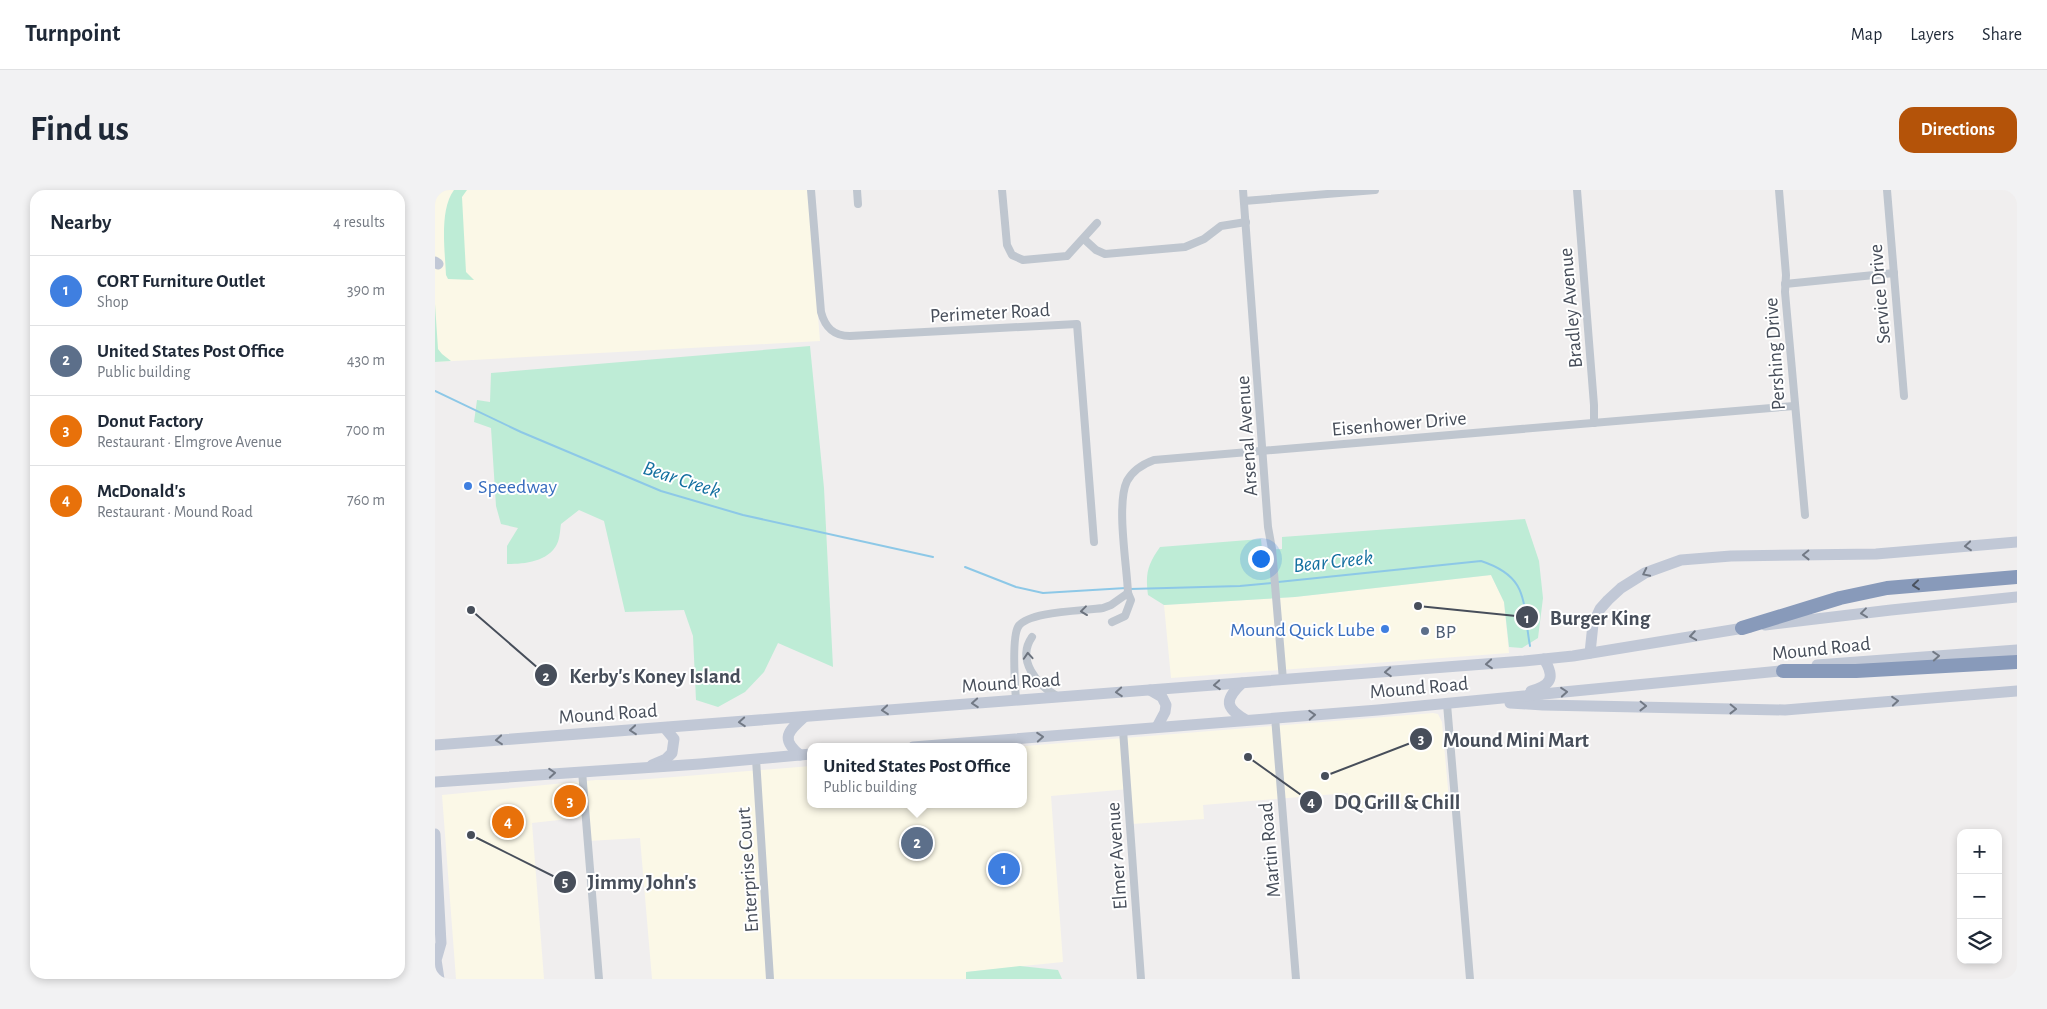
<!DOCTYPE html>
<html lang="en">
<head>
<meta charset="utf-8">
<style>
	:root { --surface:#fff; --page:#f2f2f3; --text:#1f2937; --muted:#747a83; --line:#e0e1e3; --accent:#b45309 }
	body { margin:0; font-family:"Alegreya Sans",sans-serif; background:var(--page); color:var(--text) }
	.controls { position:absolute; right:15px; bottom:15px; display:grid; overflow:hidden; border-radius:10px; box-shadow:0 2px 8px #0003 }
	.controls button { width:45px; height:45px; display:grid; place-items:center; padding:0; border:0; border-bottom:1px solid var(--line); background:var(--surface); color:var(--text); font:25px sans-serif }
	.you { position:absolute; left:825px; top:368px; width:18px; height:18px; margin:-12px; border:4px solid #fff; border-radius:50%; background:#1a73e8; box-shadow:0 0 0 8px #1a73e833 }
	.badge { display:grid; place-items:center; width:32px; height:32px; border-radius:50%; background:var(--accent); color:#fff; font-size:16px; font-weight:700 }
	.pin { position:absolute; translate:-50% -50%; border:2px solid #fff; box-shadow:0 1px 5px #0006 }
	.popup { position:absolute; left:372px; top:553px; width:220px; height:65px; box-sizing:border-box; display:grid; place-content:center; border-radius:10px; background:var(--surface); filter:drop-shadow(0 1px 4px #0005); font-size:16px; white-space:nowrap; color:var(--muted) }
	.popup b { font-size:19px; color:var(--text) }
	.popup::after { content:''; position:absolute; left:50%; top:100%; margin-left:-10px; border:10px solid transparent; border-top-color:var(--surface) }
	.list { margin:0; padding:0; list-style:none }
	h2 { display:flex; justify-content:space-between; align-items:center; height:65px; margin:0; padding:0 20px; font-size:21px }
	h2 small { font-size:16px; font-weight:400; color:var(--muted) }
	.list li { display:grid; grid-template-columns:32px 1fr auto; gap:15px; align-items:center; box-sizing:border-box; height:70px; padding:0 20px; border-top:1px solid var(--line) }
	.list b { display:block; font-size:19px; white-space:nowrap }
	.list p { margin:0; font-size:16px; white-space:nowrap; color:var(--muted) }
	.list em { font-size:16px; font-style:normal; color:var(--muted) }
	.icon { flex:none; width:28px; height:28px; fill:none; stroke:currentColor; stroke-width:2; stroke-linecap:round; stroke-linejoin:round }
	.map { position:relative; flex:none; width:1582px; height:789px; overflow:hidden; border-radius:15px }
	header { display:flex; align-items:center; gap:30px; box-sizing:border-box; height:70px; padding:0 25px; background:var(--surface); border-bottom:1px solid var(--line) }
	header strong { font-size:24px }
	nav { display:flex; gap:28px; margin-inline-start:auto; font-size:18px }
	.intro { display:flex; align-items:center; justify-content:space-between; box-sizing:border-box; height:120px; padding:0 30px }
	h1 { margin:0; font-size:35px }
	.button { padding:12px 22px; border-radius:15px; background:var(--accent); color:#fff; font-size:18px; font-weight:700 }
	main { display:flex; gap:30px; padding:0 30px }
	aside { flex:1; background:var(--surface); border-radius:15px; box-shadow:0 2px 8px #0003 }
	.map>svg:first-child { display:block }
	.commercial { fill:#fbf8e7 }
	.green { fill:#beecd6 }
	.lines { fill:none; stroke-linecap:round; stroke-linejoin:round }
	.stream { stroke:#8dc8e7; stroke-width:2 }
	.street { stroke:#bfc6cf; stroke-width:8 }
	.secondary { stroke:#c1c8d6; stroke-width:11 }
	.highway { stroke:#889aba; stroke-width:14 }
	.oneway { stroke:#727985 }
	.oneway2 { stroke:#4a525f }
	.oneway3 { stroke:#6b727d }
	.shop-dot { fill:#3f7fe0; stroke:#fff; stroke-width:2 }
	.service-dot { fill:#5c6f8a; stroke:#fff; stroke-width:2 }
	.labels { text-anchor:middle; stroke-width:4; stroke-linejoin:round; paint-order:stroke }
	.street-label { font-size:20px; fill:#474e5a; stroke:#fff }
	.shop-label { font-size:20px; fill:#366cbe; stroke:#fff; text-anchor:start }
	.service-label { font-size:20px; fill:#4e5e75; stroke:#fff; text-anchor:start }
	.water-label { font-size:21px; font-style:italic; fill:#1470a0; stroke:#fff }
	.leader { fill:none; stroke:#474e5a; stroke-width:2 }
	.callout-dot { fill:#474e5a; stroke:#fff; stroke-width:2 }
	.mark-label { font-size:15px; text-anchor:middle; font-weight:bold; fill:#fff }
	.callout-label { font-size:21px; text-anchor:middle; font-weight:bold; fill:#474e5a; stroke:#fff; stroke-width:4; stroke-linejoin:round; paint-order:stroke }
</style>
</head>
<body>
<header>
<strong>Turnpoint</strong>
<nav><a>Map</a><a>Layers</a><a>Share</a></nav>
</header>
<div class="intro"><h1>Find us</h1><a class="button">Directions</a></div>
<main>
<aside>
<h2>Nearby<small>4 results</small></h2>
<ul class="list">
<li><span class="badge" style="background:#3f7fe0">1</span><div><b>CORT Furniture Outlet</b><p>Shop</p></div><em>390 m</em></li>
<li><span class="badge" style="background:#5c6f8a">2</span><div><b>United States Post Office</b><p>Public building</p></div><em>430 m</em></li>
<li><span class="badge" style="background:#e8710a">3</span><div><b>Donut Factory</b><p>Restaurant · Elmgrove Avenue</p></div><em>700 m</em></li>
<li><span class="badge" style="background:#e8710a">4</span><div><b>McDonald's</b><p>Restaurant · Mound Road</p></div><em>760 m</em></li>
</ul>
</aside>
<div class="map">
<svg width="1582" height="789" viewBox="0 0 1582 789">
	<rect width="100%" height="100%" fill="#f0eeee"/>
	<!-- commercial -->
	<g class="commercial">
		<polygon points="0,0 373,0 385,151 0,172"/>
		<polygon points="1056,385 1069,412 1074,463 736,488 729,415 860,407"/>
		<polygon points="998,523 1003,524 1007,532 1014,610 915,619 913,603 768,615 769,629 697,634 694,599 616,606 628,772 531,782 531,789 217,789 205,648 153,651 151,627 97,633 109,789 21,789 7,605 161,590 201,590 376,576 376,614 588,614 588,557 577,557"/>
	</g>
	<!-- green -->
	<g class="green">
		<path d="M 19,0 L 32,0 L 27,7 L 31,82 L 39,90 L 13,89 L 11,85 C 10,61 4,20 19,0 Z"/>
		<polygon points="0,114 3,159 7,164 16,171 0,172"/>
		<path d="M 375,156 L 389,298 L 398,477 L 343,453 L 329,482 L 310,502 L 283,517 L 261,510 L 258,446 L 249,420 L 190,422 L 169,331 L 144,320 L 126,334 C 125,340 125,348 122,354 C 113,372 89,374 72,374 L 72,356 L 83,338 L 66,334 L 61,316 L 56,238 L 39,232 L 42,210 L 55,212 L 56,183 Z"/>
		<path d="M 1090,329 L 1104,371 L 1108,408 L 1103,448 L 1087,458 L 1074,457 L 1069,412 L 1056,385 L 860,407 L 729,415 L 713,405 C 710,383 713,374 725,357 L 826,349 L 827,360 L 847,359 L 847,347 Z"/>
		<polygon points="585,776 623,780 627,789 531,789 531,782"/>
	</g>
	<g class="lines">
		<!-- stream -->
		<g class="stream">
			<polyline points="0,201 86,242 226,301 308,325 498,367"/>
			<polyline points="530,377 581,397 608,403 691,398"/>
			<path d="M 843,392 L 1046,371 C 1095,387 1087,412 1095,456"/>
			<polyline points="695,399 805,396 838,393"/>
		</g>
		<!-- street -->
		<g class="street">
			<path d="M 376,0 L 386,122 C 390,137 398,146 415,146 L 642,134 L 659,352"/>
			<polyline points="422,0 423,14"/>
			<polyline points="567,0 572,55 577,65 588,70 632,66 662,33"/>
			<polyline points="808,0 833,337 837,359 848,490"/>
			<polyline points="1142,0 1159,215 1159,233"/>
			<polyline points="1344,0 1351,85 1350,102 1370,325"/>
			<polyline points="1452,0 1469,206"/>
			<polyline points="809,11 940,0"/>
			<polyline points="649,49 661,60 670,64 750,57 769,49 786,36 811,32"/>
			<polyline points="1350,94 1459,83"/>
			<path d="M 677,432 L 690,426 L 696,410 L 693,403 C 692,376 681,314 692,291 C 698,280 708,274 719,270 L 1359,216"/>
			<path d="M 597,447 C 581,470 602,495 622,506"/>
			<path d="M 581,510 C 580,496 577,448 583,437 C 592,421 649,421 668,418 L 676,415 L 693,403"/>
			<polyline points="1012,514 1035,789"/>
			<polyline points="840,527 861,789"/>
			<polyline points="688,540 706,789"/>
			<polyline points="321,569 335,789"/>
			<polyline points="147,581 164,789"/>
		</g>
		<!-- secondary -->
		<g class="secondary">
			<polyline points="0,72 3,74"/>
			<polyline points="1330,435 1456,420 1582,407"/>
			<polyline points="1155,463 1158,434 1165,419 1173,410 1186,398 1210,383 1246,370 1296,366 1441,364 1582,352"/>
			<polyline points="1382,475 1582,460"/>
			<path d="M 807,493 C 789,510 790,518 811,530"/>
			<polyline points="715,500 727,507 731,515 730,522 722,537"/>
			<path d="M 1096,501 C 1117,495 1120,487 1109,469"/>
			<polyline points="1075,513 1108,515 1350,520 1582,501"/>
			<polyline points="0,555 1089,471 1138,466 1315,437"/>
			<polyline points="478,557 943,520 1356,480"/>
			<path d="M 365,565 C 345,549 353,541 369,527"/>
			<polyline points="217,575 231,569 237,563 239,549 230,538"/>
			<polyline points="0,592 265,574 376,564"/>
			<polyline points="0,644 6,753 2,767"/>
			<polyline points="0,763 4,789"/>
		</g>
		<!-- highway -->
		<g class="highway">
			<polyline points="1307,438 1405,408 1452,398 1582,387"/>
			<polyline points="1348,481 1421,481 1582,472"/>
		</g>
	</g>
	<!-- one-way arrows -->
	<defs><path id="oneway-chevron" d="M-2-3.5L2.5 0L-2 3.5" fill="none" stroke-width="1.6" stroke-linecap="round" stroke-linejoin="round" transform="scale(1.25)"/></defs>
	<g class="oneway">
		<use href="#oneway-chevron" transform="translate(1533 356) rotate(175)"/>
		<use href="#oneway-chevron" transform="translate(1371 365) rotate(179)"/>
		<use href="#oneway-chevron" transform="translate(1211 383) rotate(154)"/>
		<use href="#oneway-chevron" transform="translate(1429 423) rotate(173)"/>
		<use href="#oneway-chevron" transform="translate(1258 446) rotate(171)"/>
		<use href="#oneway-chevron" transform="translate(1501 466) rotate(-4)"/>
		<use href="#oneway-chevron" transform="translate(1054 474) rotate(175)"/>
		<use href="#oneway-chevron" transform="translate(953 482) rotate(176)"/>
		<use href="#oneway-chevron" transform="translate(782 495) rotate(176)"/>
		<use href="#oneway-chevron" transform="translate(684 502) rotate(176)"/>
		<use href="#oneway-chevron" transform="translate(1129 502) rotate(-5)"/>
		<use href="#oneway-chevron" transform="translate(1460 511) rotate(-5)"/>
		<use href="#oneway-chevron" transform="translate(540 513) rotate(176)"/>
		<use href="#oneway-chevron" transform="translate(1208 516) rotate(1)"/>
		<use href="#oneway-chevron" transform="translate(1298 519) rotate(1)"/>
		<use href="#oneway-chevron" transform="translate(450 520) rotate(175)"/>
		<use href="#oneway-chevron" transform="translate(877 525) rotate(-3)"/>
		<use href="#oneway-chevron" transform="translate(307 532) rotate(176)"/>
		<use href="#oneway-chevron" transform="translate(198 540) rotate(175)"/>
		<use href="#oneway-chevron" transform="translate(605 547) rotate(-4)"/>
		<use href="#oneway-chevron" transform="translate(64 550) rotate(175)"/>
		<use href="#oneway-chevron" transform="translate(117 583) rotate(-4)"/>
	</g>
	<use class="oneway2" href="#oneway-chevron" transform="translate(1481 395) rotate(174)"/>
	<g class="oneway3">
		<use href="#oneway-chevron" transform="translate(649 421) rotate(173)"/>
		<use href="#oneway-chevron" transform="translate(593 466) rotate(-94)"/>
	</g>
	<!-- markers -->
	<g class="shop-dot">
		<circle cx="33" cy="296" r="5"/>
		<circle cx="950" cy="439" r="5"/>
	</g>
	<circle class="service-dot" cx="990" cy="441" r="5"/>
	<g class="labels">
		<!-- street labels -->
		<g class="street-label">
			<text transform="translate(1444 104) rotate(-95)" y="7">Service Drive</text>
			<text transform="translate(1135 118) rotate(-95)" y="7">Bradley Avenue</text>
			<text transform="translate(555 122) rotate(-3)" y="7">Perimeter Road</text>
			<text transform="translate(1339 164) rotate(-94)" y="7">Pershing Drive</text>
			<text transform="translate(964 233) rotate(-5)" y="7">Eisenhower Drive</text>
			<text transform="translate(811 246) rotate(-94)" y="7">Arsenal Avenue</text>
			<text transform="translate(1386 458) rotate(-6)" y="7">Mound Road</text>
			<text transform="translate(576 492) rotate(-4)" y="7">Mound Road</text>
			<text transform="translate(984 497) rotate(-5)" y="7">Mound Road</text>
			<text transform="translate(173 523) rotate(-4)" y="7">Mound Road</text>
			<text transform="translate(834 660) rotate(-95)" y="7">Martin Road</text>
			<text transform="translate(681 666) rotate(-94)" y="7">Elmer Avenue</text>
			<text transform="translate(312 680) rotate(-94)" y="7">Enterprise Court</text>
		</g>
		<!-- shop labels -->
		<g class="shop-label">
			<text x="43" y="303">Speedway</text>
			<text x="940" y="446" text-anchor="end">Mound Quick Lube</text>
		</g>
		<!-- service labels -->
		<g class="service-label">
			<text x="1000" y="448">BP</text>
		</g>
		<!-- water labels -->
		<g class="water-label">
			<text transform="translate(247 289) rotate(18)" y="7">Bear Creek</text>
			<text transform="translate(898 371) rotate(-6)" y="7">Bear Creek</text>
		</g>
	</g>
	<!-- callouts -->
	<path class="leader" d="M983 416L1092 427M36 420L111 485M890 586L986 549M813 567L876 612M36 645L130 692"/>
	<g class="callout-dot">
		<circle cx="983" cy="416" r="5"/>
		<circle cx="36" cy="420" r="5"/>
		<circle cx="890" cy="586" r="5"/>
		<circle cx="813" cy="567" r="5"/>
		<circle cx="36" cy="645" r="5"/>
		<circle cx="1092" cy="427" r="12"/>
		<circle cx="111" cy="485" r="12"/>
		<circle cx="986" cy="549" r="12"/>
		<circle cx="876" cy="612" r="12"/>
		<circle cx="130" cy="692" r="12"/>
	</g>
	<g class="mark-label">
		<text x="1092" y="433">1</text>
		<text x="111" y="491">2</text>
		<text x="986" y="554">3</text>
		<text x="876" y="617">4</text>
		<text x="130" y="697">5</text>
	</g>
	<g class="callout-label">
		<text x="1165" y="435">Burger King</text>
		<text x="220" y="493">Kerby's Koney Island</text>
		<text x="1081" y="557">Mound Mini Mart</text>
		<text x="962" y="619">DQ Grill &amp; Chill</text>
		<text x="207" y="699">Jimmy John's</text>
	</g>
</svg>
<div class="controls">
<button>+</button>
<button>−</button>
<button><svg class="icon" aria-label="layers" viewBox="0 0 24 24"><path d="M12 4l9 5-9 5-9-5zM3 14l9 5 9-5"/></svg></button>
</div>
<div class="you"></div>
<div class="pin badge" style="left:569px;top:679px;background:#3f7fe0">1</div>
<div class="pin badge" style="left:482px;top:653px;background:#5c6f8a">2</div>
<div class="popup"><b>United States Post Office</b>Public building</div>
<div class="pin badge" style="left:135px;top:611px;background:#e8710a">3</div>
<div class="pin badge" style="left:73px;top:632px;background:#e8710a">4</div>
</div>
</main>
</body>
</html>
